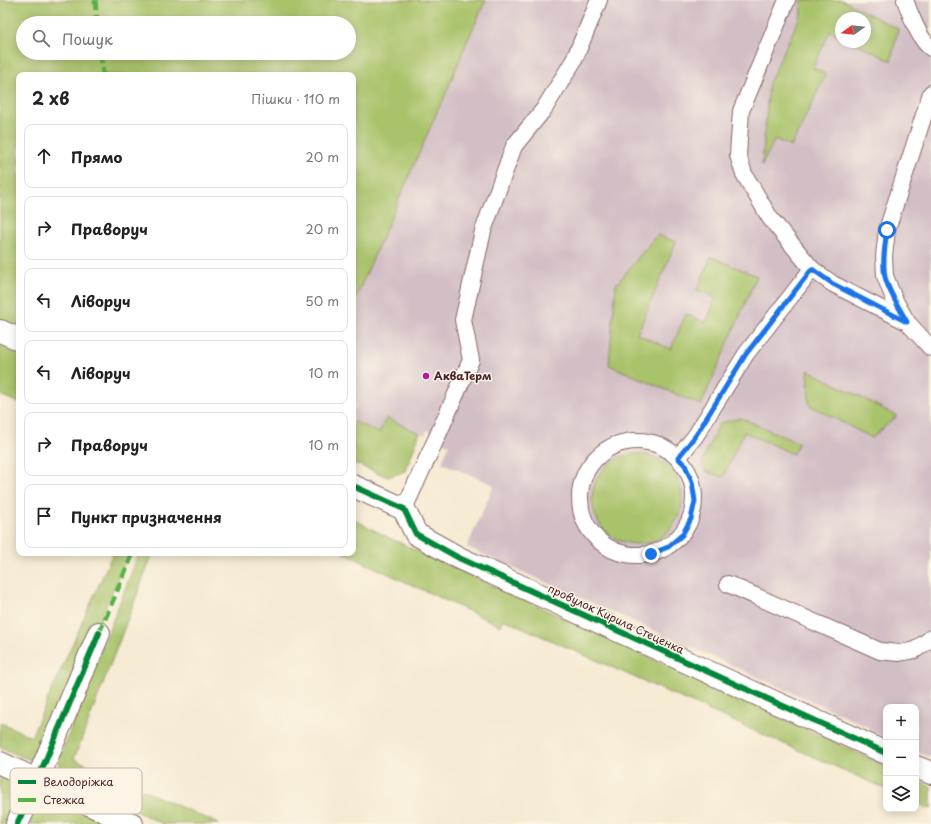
<!DOCTYPE html>
<html lang="uk">
<head>
<meta charset="utf-8">
<style>
	:root { --surface:#fff; --page:#f6f6f6; --text:#222; --muted:#767676; --line:#e0e0e0 }
	body { margin:0; font-family:"Playpen Sans",sans-serif; background:var(--page); color:var(--text) }
	.controls { position:absolute; right:12px; bottom:12px; display:grid; overflow:hidden; border-radius:8px; box-shadow:0 2px 10px #0003 }
	.controls button { width:36px; height:36px; display:grid; place-items:center; padding:0; border:0; border-bottom:1px solid var(--line); background:var(--surface); color:var(--text); font:20px sans-serif }
	.compass { position:absolute; left:835px; top:12px; width:36px; height:36px; border-radius:50%; background:var(--surface); box-shadow:0 2px 10px #0003; rotate:255deg }
	.stop { position:absolute; width:12px; height:12px; margin:-9px; border:3px solid #1a73e8; border-radius:50%; background:#fff }
	.stop.end { background:#1a73e8; border-color:#fff; box-shadow:0 1px 4px #0008 }
	.list { margin:0; padding:0; list-style:none }
	h2 { display:flex; justify-content:space-between; align-items:center; height:52px; margin:0; padding:0 16px; font-size:17px }
	h2 small { font-size:13px; font-weight:400; color:var(--muted) }
	.list li { display:grid; grid-template-columns:26px 1fr auto; gap:12px; align-items:center; box-sizing:border-box; height:64px; margin:0 8px 8px; padding:0 8px; border:1px solid var(--line); border-radius:8px }
	.list b { display:block; font-size:15px; white-space:nowrap }
	.list em { font-size:13px; font-style:normal; color:var(--muted) }
	.icon { flex:none; width:22px; height:22px; fill:none; stroke:currentColor; stroke-width:2; stroke-linecap:round; stroke-linejoin:round }
	.map { position:relative; flex:none; width:931px; height:824px; overflow:hidden }
	.search { position:absolute; background:var(--surface); box-shadow:0 2px 10px #0003; left:16px; top:16px; width:340px; height:44px; display:flex; align-items:center; gap:10px; box-sizing:border-box; padding:0 14px; border-radius:22px; color:var(--muted); font-size:15px }
	.panel { position:absolute; background:var(--surface); box-shadow:0 2px 10px #0003; left:16px; top:72px; width:340px; height:484px; border-radius:8px }
	.map>svg:first-child { display:block }
	.industrial { fill:#d2bec5; fill-rule:evenodd }
	.green { fill:#a9c36a; stroke:#7a714a; fill-rule:evenodd }
	.lines { fill:none; stroke-linecap:round; stroke-linejoin:round }
	.lane-casing { stroke:#866665; stroke-width:18 }
	.street-casing { stroke:#866665; stroke-width:24 }
	.lane { stroke:#fff; stroke-width:16 }
	.street { stroke:#fff; stroke-width:22 }
	.quiet { stroke:#57b146; stroke-width:5; stroke-dasharray:10 5; stroke-linecap:butt }
	.cycleway-casing { stroke:#fcf5e5; stroke-width:8 }
	.cycleway { stroke:#00873e; stroke-width:6 }
	.route { stroke:#1a73e8; stroke-width:5 }
	.poi-dot { fill:#b5179e; stroke:#fcf5e5; stroke-width:1.5 }
	.labels { text-anchor:middle; stroke-width:3; stroke-linejoin:round; paint-order:stroke }
	.poi-label { font-size:11px; font-weight:bold; fill:#4a1f2b; stroke:#fcf5e5; text-anchor:start }
	.street-label { font-size:11px; fill:#4a1f2b; stroke:#fcf5e5 }
	.key { fill:#fcf5e5; stroke:#c7b5ad; stroke-width:1 }
	.key-label { font-size:11px; fill:#4a1f2b }
</style>
</head>
<body>
<div class="map">
<svg width="931" height="824" viewBox="0 0 931 824">
	<rect width="100%" height="100%" fill="#fcf5e5"/>
	<filter id="ink" filterUnits="userSpaceOnUse"><feTurbulence type="fractalNoise" baseFrequency=".025" numOctaves="2"/><feDisplacementMap in="SourceGraphic" scale="8" xChannelSelector="R" yChannelSelector="G"/><feConvolveMatrix kernelMatrix="1 2 1 2 8 2 1 2 1" color-interpolation-filters="sRGB"/></filter>
	<filter id="wash" filterUnits="userSpaceOnUse"><feTurbulence type="fractalNoise" baseFrequency=".012" numOctaves="4" result="noise"/><feDisplacementMap in="SourceGraphic" scale="16" xChannelSelector="R" yChannelSelector="G"/><feGaussianBlur stdDeviation="0.9" result="paint"/><feColorMatrix in="noise" values="0 0 0 0 0 0 0 0 0 0 0 0 0 0 0 0 0 1.4 0 .05"/><feComposite in="paint" operator="in"/></filter>
	<g filter="url(#wash)">
		<rect width="100%" height="100%" fill="#f5ead2"/>
		<!-- industrial -->
		<path class="industrial" d="M 486,0 L 931,0 L 931,758 L 916,751 L 916,707 L 886,707 L 886,738 L 868,730 L 869,728 L 854,720 L 467,547 L 494,485 L 442,463 L 449,445 L 427,430 L 425,435 L 420,433 L 379,433 L 353,421 L 353,413 L 357,404 L 353,402 L 353,304 L 441,103 L 442,103 L 465,46 ZM 841,18 L 865,18 L 865,42 L 841,42 Z"/>
		<!-- green -->
		<g class="green">
			<path d="M 0,0 L 486,0 L 465,46 L 442,103 L 441,103 L 353,304 L 353,75 L 19,75 L 19,327 L 0,319 ZM 23,23 L 349,23 L 349,53 L 23,53 Z"/>
			<polygon points="801,0 842,0 898,29 891,61 853,42 865,42 865,18 841,18 841,36 830,31 813,68 826,74 791,147 775,139 762,165 769,83 802,12"/>
			<polygon points="657,235 676,242 637,334 671,349 686,314 706,323 716,298 697,290 711,257 757,276 701,405 609,365 616,285"/>
			<polygon points="0,343 19,351 19,403 0,395"/>
			<polygon points="808,370 897,416 872,438 809,405"/>
			<polygon points="386,418 420,433 405,471 388,477 353,463 353,421 379,433"/>
			<polygon points="741,418 799,443 793,454 744,432 723,477 705,471 702,461 720,423"/>
			<circle cx="637" cy="499" r="45"/>
			<polygon points="353,519 387,537 886,766 886,789 503,619 501,626 343,553 353,553"/>
			<polygon points="113,553 129,553 45,745 38,755 31,760 20,756 0,747 0,722 31,737"/>
			<polygon points="139,553 153,553 74,759 219,824 163,824 66,778 60,771 59,759"/>
			<path d="M 0,773 L 12,779 C 21,800 15,805 7,824 L 0,824 Z"/>
			<polygon points="916,780 931,787 931,809 916,803"/>
			<polygon points="53,798 110,824 24,824 32,806 43,800"/>
		</g>
	</g>
	<g filter="url(#ink)">
		<g class="lines">
			<defs>
				<g id="lane">
					<polyline points="787,0 741,111 738,155 744,174 770,218 812,269 833,284 907,322"/>
					<path d="M 905,0 C 910,13 919,40 931,48"/>
					<polyline points="931,93 887,230 884,256 885,276 894,299 907,322 931,348"/>
					<circle cx="637" cy="498" r="57"/>
					<polyline points="678,458 696,435 746,354 812,269"/>
					<polyline points="404,509 437,437 471,360 463,320 483,231 514,146 544,109 574,60 599,0"/>
					<polyline points="728,584 880,651 899,653 915,650 929,640 931,638"/>
				</g>
				<g id="street">
					<polyline points="0,331 19,339"/>
					<polyline points="353,486 404,509 416,534 459,558 886,753"/>
					<polyline points="0,763 132,824"/>
					<polyline points="916,767 931,773"/>
					<polyline points="17,824 37,781 99,633"/>
				</g>
			</defs>
			<!-- lane casing -->
			<use href="#lane" class="lane-casing"/>
			<!-- street casing -->
			<use href="#street" class="street-casing"/>
			<!-- lane -->
			<use href="#lane" class="lane"/>
			<!-- street -->
			<use href="#street" class="street"/>
			<!-- quiet -->
			<g class="quiet">
				<polyline points="95,0 97,23"/>
				<polyline points="101,53 103,75"/>
				<polyline points="99,633 133,553"/>
			</g>
			<defs>
				<g id="cycleway">
					<polyline points="353,486 404,509 416,534 459,558 886,753"/>
					<polyline points="17,824 37,781 99,633"/>
				</g>
			</defs>
			<!-- cycleway casing -->
			<use href="#cycleway" class="cycleway-casing"/>
			<!-- cycleway -->
			<use href="#cycleway" class="cycleway"/>
		</g>
	</g>
	<g class="lines" filter="url(#ink)">
		<!-- route -->
		<path class="route" d="M 651,554 L 668,547 L 682,535 L 691,519 L 695,501 L 692,482 L 685,465 L 678,458 L 696,435 L 746,354 L 812,269 L 833,284 L 907,322 C 899,307 889,293 885,277 C 882,262 885,245 887,230"/>
	</g>
	<!-- markers -->
	<circle class="poi-dot" cx="426" cy="376" r="4"/>
	<g class="labels">
		<!-- poi labels -->
		<g class="poi-label">
			<text x="434" y="380">АкваТерм</text>
		</g>
		<!-- street labels -->
		<g class="street-label">
			<text transform="translate(616 619) rotate(25)" y="4">провулок Кирила Стеценка</text>
		</g>
	</g>
	<!-- legend -->
	<rect x="10" y="768" width="132" height="46" rx="6" class="key"/>
	<rect x="18" y="780" width="18" height="4" fill="#00873e"/>
	<rect x="18" y="798" width="18" height="4" fill="#57b146"/>
	<g class="key-label">
		<text x="43" y="786">Велодоріжка</text>
		<text x="43" y="804">Стежка</text>
	</g>
</svg>
<div class="controls">
<button>+</button>
<button>−</button>
<button><svg class="icon" aria-label="layers" viewBox="0 0 24 24"><path d="M12 4l9 5-9 5-9-5zM3 14l9 5 9-5"/></svg></button>
</div>
<svg class="compass" viewBox="-18 -18 36 36"><path d="M0-13l5 13h-10z" fill="#e53935"/><path d="M0 13l5-13h-10z" fill="#767676"/></svg>
<div class="stop" style="left:887px;top:230px"></div>
<div class="stop end" style="left:651px;top:554px"></div>
<div class="search"><svg class="icon" aria-label="search" viewBox="0 0 24 24"><circle cx="10" cy="10" r="6"/><path d="M15 15l6 6"/></svg>Пошук</div>
<section class="panel">
<h2>2 хв<small>Пішки · 110 m</small></h2>
<ul class="list">
<li><svg class="icon" aria-label="ahead" viewBox="0 0 24 24"><path d="M12 20V5M6 11l6-6 6 6"/></svg><div><b>Прямо</b></div><em>20 m</em></li>
<li><svg class="icon" aria-label="right" viewBox="0 0 24 24"><path d="M7 20v-9h11M14 6l5 5-5 5"/></svg><div><b>Праворуч</b></div><em>20 m</em></li>
<li><svg class="icon" aria-label="left" viewBox="0 0 24 24"><path d="M17 20v-9H6M10 6l-5 5 5 5"/></svg><div><b>Ліворуч</b></div><em>50 m</em></li>
<li><svg class="icon" aria-label="left" viewBox="0 0 24 24"><path d="M17 20v-9H6M10 6l-5 5 5 5"/></svg><div><b>Ліворуч</b></div><em>10 m</em></li>
<li><svg class="icon" aria-label="right" viewBox="0 0 24 24"><path d="M7 20v-9h11M14 6l5 5-5 5"/></svg><div><b>Праворуч</b></div><em>10 m</em></li>
<li><svg class="icon" aria-label="arrive" viewBox="0 0 24 24"><path d="M6 21V4h12l-3 4 3 4H6"/></svg><div><b>Пункт призначення</b></div></li>
</ul>
</section>
</div>
</body>
</html>
